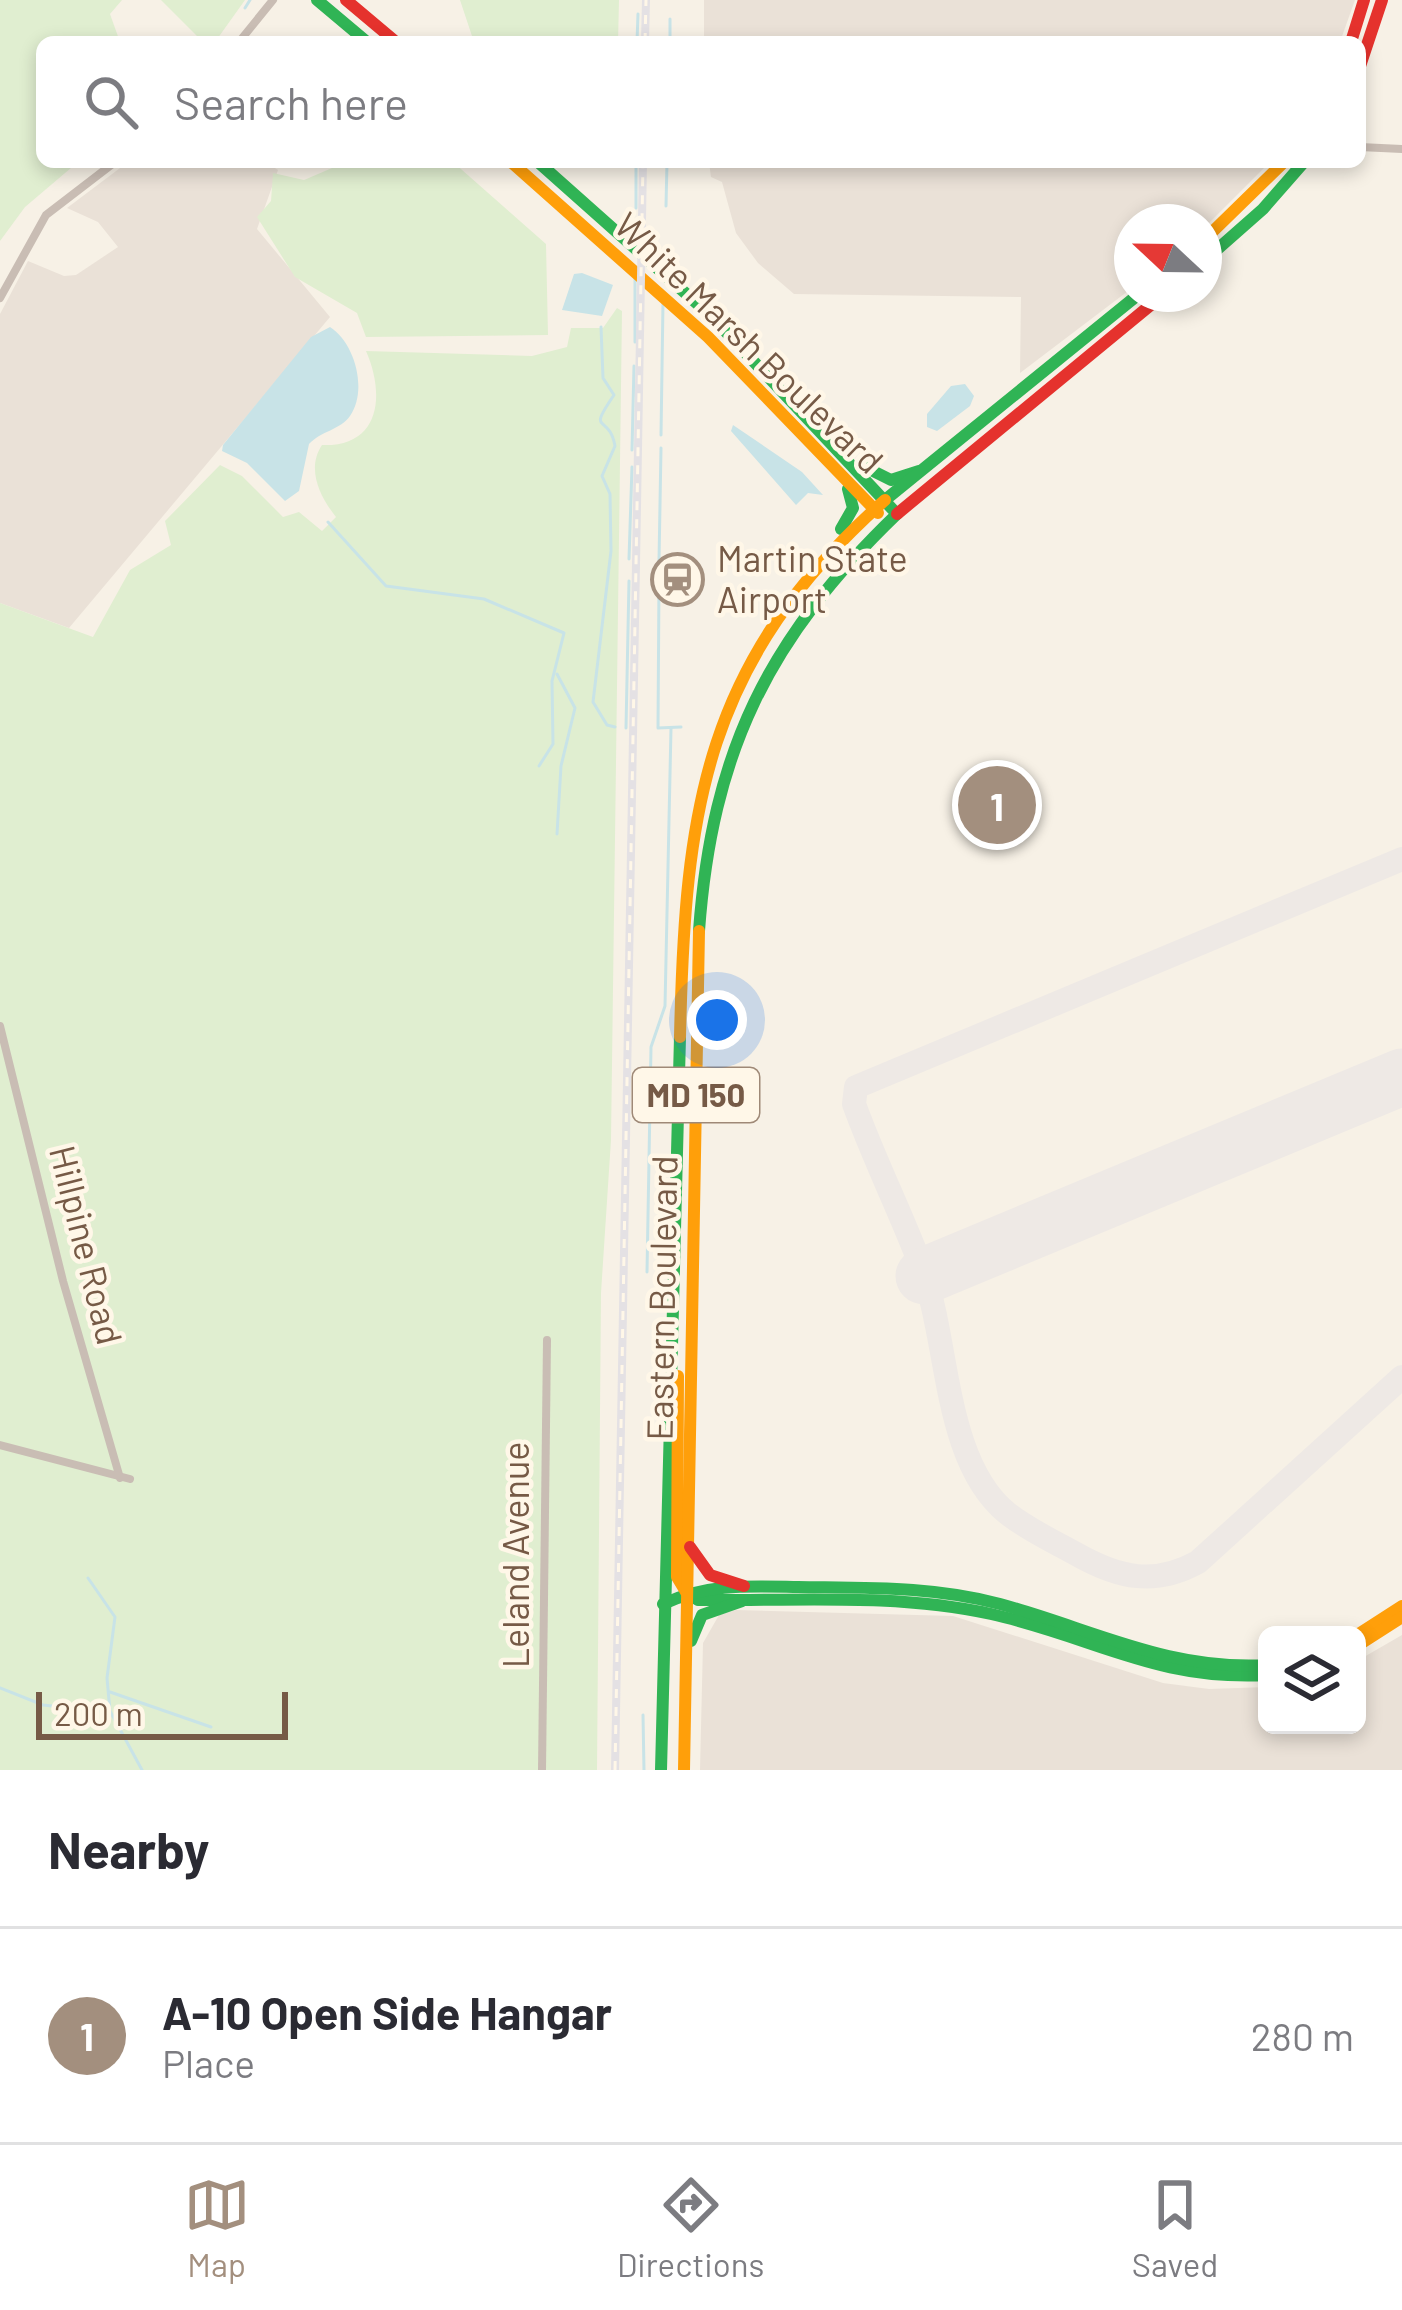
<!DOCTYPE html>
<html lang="en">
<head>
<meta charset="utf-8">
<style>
	:root { --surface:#fff; --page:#f7f7f7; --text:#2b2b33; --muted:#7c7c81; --line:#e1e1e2; --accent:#a38f7e }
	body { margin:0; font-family:Barlow,sans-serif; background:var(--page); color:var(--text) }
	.controls { position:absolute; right:36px; bottom:36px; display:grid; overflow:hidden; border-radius:18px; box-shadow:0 6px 18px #0003 }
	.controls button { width:108px; height:108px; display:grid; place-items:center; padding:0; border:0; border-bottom:3px solid var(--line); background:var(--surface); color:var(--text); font:60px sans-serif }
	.compass { position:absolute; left:1114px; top:204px; width:108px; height:108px; border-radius:50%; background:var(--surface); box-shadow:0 6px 18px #0003; rotate:292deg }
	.scale { position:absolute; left:36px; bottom:30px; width:252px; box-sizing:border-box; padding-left:12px; border:6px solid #765a46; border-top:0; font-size:33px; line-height:42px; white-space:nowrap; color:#765a46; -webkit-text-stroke:9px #fff7e8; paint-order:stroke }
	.you { position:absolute; left:717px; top:1020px; width:42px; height:42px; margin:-30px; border:9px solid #fff; border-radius:50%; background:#1a73e8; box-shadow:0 0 0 18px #1a73e833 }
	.badge { display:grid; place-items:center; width:78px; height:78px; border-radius:50%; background:var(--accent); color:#fff; font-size:39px; font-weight:700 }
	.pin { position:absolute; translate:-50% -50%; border:6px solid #fff; box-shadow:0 3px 12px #0006 }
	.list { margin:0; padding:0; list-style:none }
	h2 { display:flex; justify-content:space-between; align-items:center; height:156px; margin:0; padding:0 48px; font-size:51px }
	h2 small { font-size:39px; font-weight:400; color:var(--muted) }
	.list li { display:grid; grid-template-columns:78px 1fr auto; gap:36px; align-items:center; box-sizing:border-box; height:216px; padding:0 48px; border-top:3px solid var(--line) }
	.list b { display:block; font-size:45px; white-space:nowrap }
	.list p { margin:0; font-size:39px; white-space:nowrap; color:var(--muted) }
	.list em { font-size:39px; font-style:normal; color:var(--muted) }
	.icon { flex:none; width:66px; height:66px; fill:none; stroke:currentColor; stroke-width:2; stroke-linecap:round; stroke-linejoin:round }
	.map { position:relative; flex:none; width:1402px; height:1770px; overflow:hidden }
	.search { position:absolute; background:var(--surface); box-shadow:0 6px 18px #0003; left:36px; right:36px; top:36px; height:132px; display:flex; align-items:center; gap:30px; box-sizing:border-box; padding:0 42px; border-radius:18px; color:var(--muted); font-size:45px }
	.sheet { height:372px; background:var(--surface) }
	nav { display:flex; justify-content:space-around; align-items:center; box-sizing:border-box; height:168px; border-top:3px solid var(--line); background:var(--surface); font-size:33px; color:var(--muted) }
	nav a { display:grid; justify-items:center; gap:6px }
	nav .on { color:var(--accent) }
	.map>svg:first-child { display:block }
	.industrial { fill:#eae1d7 }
	.green { fill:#e0eed0 }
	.water { fill:#c8e3e7 }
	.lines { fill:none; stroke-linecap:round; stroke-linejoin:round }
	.stream { stroke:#c8e3e7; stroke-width:3 }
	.taxiway { stroke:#eee9e5; stroke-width:24 }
	.runway { stroke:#eee9e5; stroke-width:57 }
	.street { stroke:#c9bdb4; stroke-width:8 }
	.fast { stroke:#30b455; stroke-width:12 }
	.slow { stroke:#ff9f0a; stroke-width:12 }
	.jam { stroke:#e5322d; stroke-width:12 }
	.rail-casing { stroke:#e4e1e4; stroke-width:8 }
	.rail { stroke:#fff7e8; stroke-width:3; stroke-dasharray:9; stroke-linecap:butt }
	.labels { text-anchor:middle; stroke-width:9; stroke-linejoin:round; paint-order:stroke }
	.shield { fill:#fff7e8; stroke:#9f8977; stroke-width:3 }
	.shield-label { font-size:33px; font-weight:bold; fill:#765a46 }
	.street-label { font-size:36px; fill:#765a46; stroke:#fff7e8 }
	.poi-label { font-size:36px; fill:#765a46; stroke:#fff7e8; text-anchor:start }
</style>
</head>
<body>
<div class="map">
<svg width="1402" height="1770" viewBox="0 0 1402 1770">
	<rect width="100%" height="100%" fill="#f7f1e6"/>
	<!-- industrial -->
	<g class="industrial">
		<polygon points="704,0 1355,0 1340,42 704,42"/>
		<polygon points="128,162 266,162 278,170 257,229 330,317 69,628 0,603 0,314 28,261 64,276 76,275 118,247 98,222 67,208"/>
		<polygon points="709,162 1270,162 1204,228 1204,222 1132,222 1132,288 1020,373 1021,297 794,294 758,263 736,233 722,182 711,177"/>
		<polygon points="736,1610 953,1616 1163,1683 1209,1689 1267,1687 1267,1725 1357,1725 1357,1661 1402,1635 1402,1770 700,1770 703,1643 719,1615"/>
	</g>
	<!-- green -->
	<g class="green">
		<polygon points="0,0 122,0 110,14 120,42 42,42 42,162 78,162 25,207 0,241"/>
		<polygon points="161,0 245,0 215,42 203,42"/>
		<polygon points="460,0 619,0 618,42 474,42"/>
		<polygon points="346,162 453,162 546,244 548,335 366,337 357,313 295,277 257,217 271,201 273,173 304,180"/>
		<path d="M 617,308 L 622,311 L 611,1140 L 601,1293 L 597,1770 L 0,1770 L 0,603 L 93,637 L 130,570 L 171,545 L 165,521 L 220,465 L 242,476 L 283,517 L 299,512 L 322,531 L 336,517 C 320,497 306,469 322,445 C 381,447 385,394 366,351 L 532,356 L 567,347 L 571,328 L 603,328 Z"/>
	</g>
	<!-- water -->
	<g class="water">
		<polygon points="582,273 613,285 602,316 562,310 574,274"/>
		<path d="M 330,327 C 355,343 368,390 350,416 C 340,430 321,431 309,444 L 299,491 L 285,501 L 247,463 L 222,451 L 223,445 L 311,337 Z"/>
		<polygon points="965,384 974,396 970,406 937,431 927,427 927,414 951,386"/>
		<polygon points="733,425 802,472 823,495 808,493 796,505 731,431"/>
	</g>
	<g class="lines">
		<!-- stream -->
		<g class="stream">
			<polyline points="245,8 250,0"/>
			<polyline points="637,42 638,14"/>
			<polyline points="670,42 670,19"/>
			<polyline points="666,206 667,162"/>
			<polyline points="636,208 636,162"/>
			<path d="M 601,327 L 603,378 L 614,395 C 586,436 609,412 615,446 L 602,476 L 610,494 L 611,551 L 593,702 L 607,725 L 615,727"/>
			<polyline points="635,342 635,277"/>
			<polyline points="661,435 663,302"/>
			<polyline points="632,450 634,366"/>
			<polyline points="328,522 386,586 484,599 564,633 552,681 553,744 539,766"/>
			<polyline points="629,559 632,467"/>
			<polyline points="659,561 661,448"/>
			<polyline points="659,581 658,728 681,727"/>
			<polyline points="557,674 575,708 561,766 557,834"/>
			<polyline points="626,728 629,581"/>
			<polyline points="647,1272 651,1047 665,1006 671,728"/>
			<polyline points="88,1578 115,1617 107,1678 110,1711 142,1770"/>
			<polyline points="0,1688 43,1705 108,1712"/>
			<polyline points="110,1692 211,1727"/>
			<polyline points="643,1715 644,1770"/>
		</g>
		<!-- taxiway -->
		<path class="taxiway" d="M 1402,859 L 856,1087 L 854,1104 C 875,1162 903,1217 924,1274 C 949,1345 944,1461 1007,1513 C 1028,1530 1055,1542 1078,1555 C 1119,1578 1155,1586 1198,1562 L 1402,1377"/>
		<!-- runway -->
		<polyline class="runway" points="924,1276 1402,1077"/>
		<!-- street -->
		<g class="street">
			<polyline points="239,42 273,0"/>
			<polyline points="1360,147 1402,149"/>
			<polyline points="0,298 46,215 115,162"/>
			<polyline points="0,1026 63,1281 120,1478"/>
			<polyline points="0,1445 130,1479"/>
			<polyline points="542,1770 547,1340"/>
		</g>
		<!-- fast -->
		<g class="fast">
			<polyline points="317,0 367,42"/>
			<path d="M 538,162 L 710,315 L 897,514 C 768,638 712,752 699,931"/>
			<polyline points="1204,261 1263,209 1304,162"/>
			<polyline points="865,467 891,480 919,471"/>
			<polyline points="885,500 1139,294"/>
			<polyline points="841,529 853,508 848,489"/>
			<path d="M 686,1592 L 698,1600 C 795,1601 896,1593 991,1614 C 1094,1637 1156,1681 1267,1675"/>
			<path d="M 663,1604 C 708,1583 750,1586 798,1587 C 866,1588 934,1586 1000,1604 C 1092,1629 1169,1671 1267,1665"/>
			<polyline points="691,1641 702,1615 742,1601"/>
			<polyline points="661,1770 680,1037"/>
		</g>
		<!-- slow -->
		<g class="slow">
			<polyline points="511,162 708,337 878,513"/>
			<polyline points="1204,240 1284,162"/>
			<path d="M 680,1037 C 685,808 704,661 885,500"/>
			<polyline points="678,1376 677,1577 686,1592"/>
			<polyline points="1357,1635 1402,1606"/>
			<polyline points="1357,1646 1402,1617"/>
			<polyline points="684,1770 699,931"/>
		</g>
		<!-- jam -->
		<g class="jam">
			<polyline points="346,0 396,42"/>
			<polyline points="1351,42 1364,0"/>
			<polyline points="1360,66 1382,0"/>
			<polyline points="897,514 1164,294"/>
			<polyline points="690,1547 710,1575 744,1586"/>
		</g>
		<defs>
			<g id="rail">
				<polyline points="645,42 646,0"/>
				<polyline points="615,1770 643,162"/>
			</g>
		</defs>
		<!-- rail casing -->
		<use href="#rail" class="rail-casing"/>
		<!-- rail -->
		<use href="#rail" class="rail"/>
	</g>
	<!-- icons -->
	<defs>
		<symbol id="station-ring" viewBox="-11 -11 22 22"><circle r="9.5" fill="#fff7e8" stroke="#a38f7e" stroke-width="1.5"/><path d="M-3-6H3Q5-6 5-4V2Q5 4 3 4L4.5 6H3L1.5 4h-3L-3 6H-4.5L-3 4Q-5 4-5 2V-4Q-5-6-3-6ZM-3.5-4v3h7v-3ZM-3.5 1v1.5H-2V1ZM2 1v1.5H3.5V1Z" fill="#a38f7e"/></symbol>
	</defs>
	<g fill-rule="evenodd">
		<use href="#station-ring" x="648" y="550" width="59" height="59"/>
	</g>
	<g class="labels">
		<!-- shield labels -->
		<rect class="shield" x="633" y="1068" width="126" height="54" rx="9"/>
		<g class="shield-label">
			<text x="696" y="1107">MD 150</text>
		</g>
		<!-- street labels -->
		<g class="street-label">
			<text transform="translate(749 343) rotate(44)" y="13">White Marsh Boulevard</text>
			<text transform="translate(86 1245) rotate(76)" y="13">Hillpine Road</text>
			<text transform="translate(662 1298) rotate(-89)" y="13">Eastern Boulevard</text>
			<text transform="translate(516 1555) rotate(-90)" y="13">Leland Avenue</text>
		</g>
		<!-- poi labels -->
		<g class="poi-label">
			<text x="717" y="572">Martin State<tspan x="717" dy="41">Airport</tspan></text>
		</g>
	</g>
</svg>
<div class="controls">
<button><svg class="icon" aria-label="layers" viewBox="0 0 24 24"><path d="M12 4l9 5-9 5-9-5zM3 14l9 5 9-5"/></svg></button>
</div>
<svg class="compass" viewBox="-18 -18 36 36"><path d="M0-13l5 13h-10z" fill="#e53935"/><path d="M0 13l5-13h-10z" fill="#7c7c81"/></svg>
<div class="scale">200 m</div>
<div class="you"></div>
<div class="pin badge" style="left:997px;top:805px">1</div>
<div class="search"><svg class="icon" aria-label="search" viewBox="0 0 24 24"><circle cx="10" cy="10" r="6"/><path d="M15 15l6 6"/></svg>Search here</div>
</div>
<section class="sheet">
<h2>Nearby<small></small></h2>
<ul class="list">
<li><span class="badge">1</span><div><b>A-10 Open Side Hangar</b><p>Place</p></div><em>280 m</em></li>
</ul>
</section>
<nav>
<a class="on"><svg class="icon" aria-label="map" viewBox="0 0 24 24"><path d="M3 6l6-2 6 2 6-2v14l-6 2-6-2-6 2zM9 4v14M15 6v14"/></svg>Map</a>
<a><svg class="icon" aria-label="directions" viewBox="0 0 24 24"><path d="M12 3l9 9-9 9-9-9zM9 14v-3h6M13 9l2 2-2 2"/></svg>Directions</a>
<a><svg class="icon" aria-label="saved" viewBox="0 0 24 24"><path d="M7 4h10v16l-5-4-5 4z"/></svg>Saved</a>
</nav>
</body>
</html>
